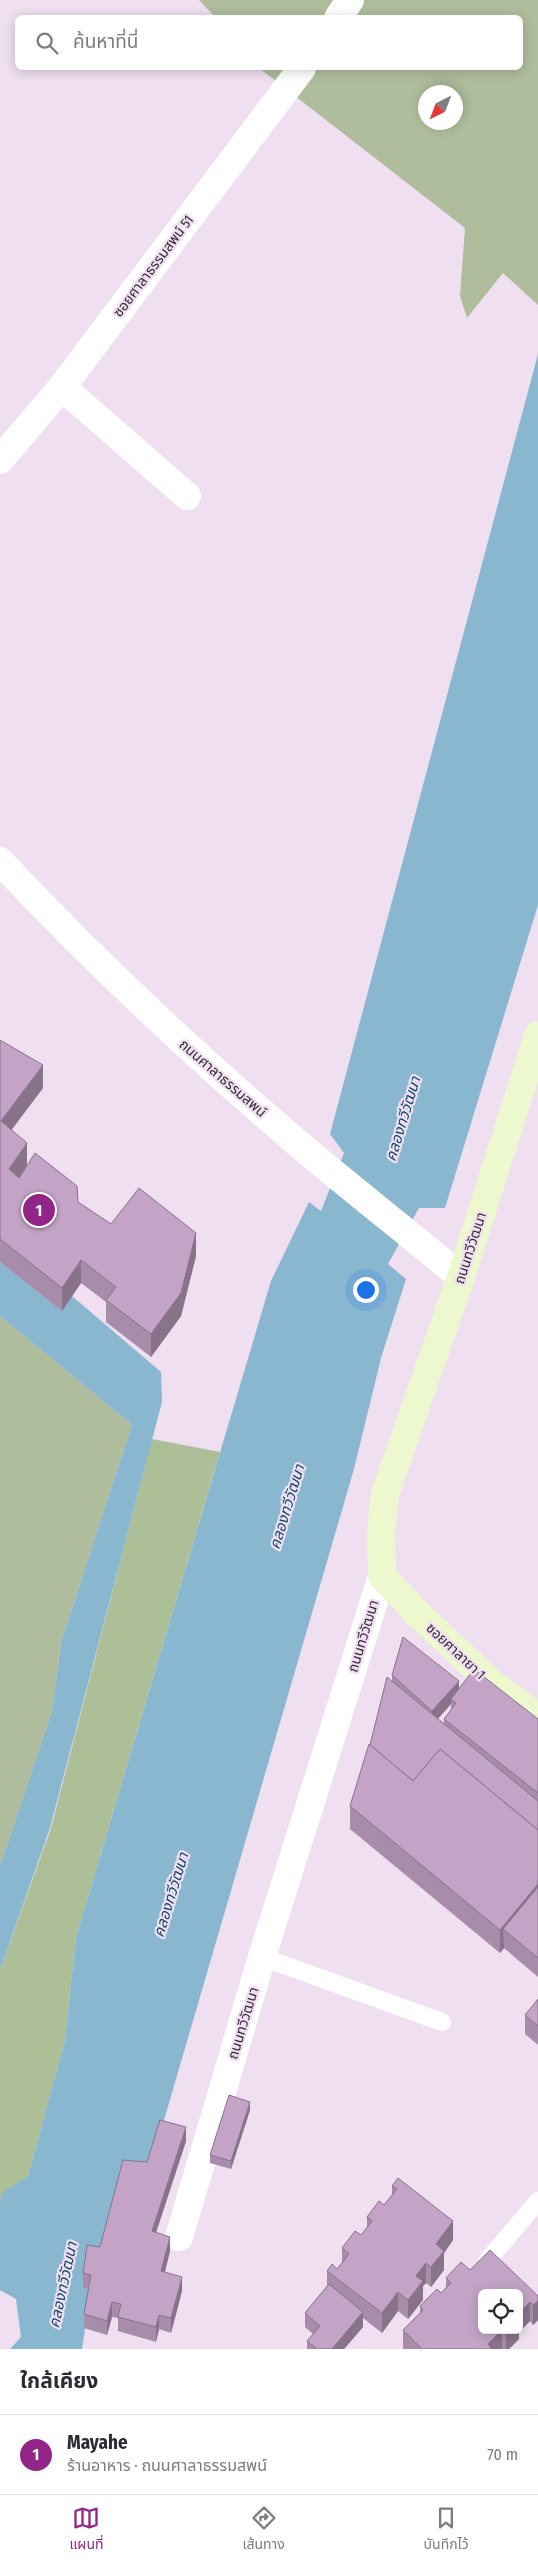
<!DOCTYPE html>
<html lang="th">
<head>
<meta charset="utf-8">
<style>
	:root { --surface:#fff; --page:#f2f2f3; --text:#2b2b33; --muted:#7c7c81; --line:#e1e1e2; --accent:#922587 }
	body { margin:0; font-family:"Fira Sans Condensed","Noto Sans Thai",sans-serif; background:var(--page); color:var(--text) }
	.controls { position:absolute; right:15px; bottom:15px; display:grid; overflow:hidden; border-radius:8px; box-shadow:0 2px 12px #0003 }
	.controls button { width:45px; height:45px; display:grid; place-items:center; padding:0; border:0; border-bottom:1px solid var(--line); background:var(--surface); color:var(--text); font:25px sans-serif }
	.compass { position:absolute; left:418px; top:85px; width:45px; height:45px; border-radius:50%; background:var(--surface); box-shadow:0 2px 12px #0003; rotate:222deg }
	.you { position:absolute; left:365px; top:1289px; width:18px; height:18px; margin:-12px; border:4px solid #fff; border-radius:50%; background:#1a73e8; box-shadow:0 0 0 8px #1a73e833 }
	.badge { display:grid; place-items:center; width:32px; height:32px; border-radius:50%; background:var(--accent); color:#fff; font-size:16px; font-weight:700 }
	.pin { position:absolute; translate:-50% -50%; border:2px solid #fff; box-shadow:0 1px 5px #0006 }
	.list { margin:0; padding:0; list-style:none }
	h2 { display:flex; justify-content:space-between; align-items:center; height:65px; margin:0; padding:0 20px; font-size:21px }
	h2 small { font-size:16px; font-weight:400; color:var(--muted) }
	.list li { display:grid; grid-template-columns:32px 1fr auto; gap:15px; align-items:center; box-sizing:border-box; height:80px; padding:0 20px; border-top:1px solid var(--line) }
	.list b { display:block; font-size:19px; white-space:nowrap }
	.list p { margin:0; font-size:16px; white-space:nowrap; color:var(--muted) }
	.list em { font-size:16px; font-style:normal; color:var(--muted) }
	.icon { flex:none; width:28px; height:28px; fill:none; stroke:currentColor; stroke-width:2; stroke-linecap:round; stroke-linejoin:round }
	.map { position:relative; flex:none; width:538px; height:2349px; overflow:hidden }
	.search { position:absolute; background:var(--surface); box-shadow:0 2px 12px #0003; left:15px; right:15px; top:15px; height:55px; display:flex; align-items:center; gap:12px; box-sizing:border-box; padding:0 18px; border-radius:8px; color:var(--muted); font-size:19px }
	.sheet { height:145px; background:var(--surface) }
	nav { display:flex; justify-content:space-around; align-items:center; box-sizing:border-box; height:70px; border-top:1px solid var(--line); background:var(--surface); font-size:14px; color:var(--muted) }
	nav a { display:grid; justify-items:center; gap:2px }
	nav .on { color:var(--accent) }
	.map>svg:first-child { display:block }
	.green { fill:#afbd9d; fill-rule:evenodd }
	.forest { fill:#adbf96 }
	.water { fill:#8ab7d0 }
	.lines { fill:none; stroke-linecap:round; stroke-linejoin:round }
	.service { stroke:#fff; stroke-width:18 }
	.minor { stroke:#fff; stroke-width:28 }
	.tertiary { stroke:#fff; stroke-width:28 }
	.secondary { stroke:#edf8ce; stroke-width:28 }
	.wall { fill:#a88dab; fill-rule:evenodd }
	.shaded-wall { fill:#88738b }
	.building { fill:#c3a4c7; stroke:#88738b }
	.labels { text-anchor:middle; stroke-width:4.5; stroke-linejoin:round; paint-order:stroke }
	.street-label { font-size:14px; fill:#302a31; stroke:#efdff1 }
	.water-label { font-size:15px; font-style:italic; fill:#0f4963; stroke:#efdff1 }
</style>
</head>
<body>
<div class="map">
<svg width="538" height="2349" viewBox="0 0 538 2349">
	<rect width="100%" height="100%" fill="#efdff1"/>
	<!-- green -->
	<g class="green">
		<path d="M 199,0 L 538,0 L 538,305 L 503,273 L 467,318 L 460,296 L 465,228 L 259,68 L 520,68 L 520,18 L 215,17 ZM 426,92 L 456,92 L 456,122 L 426,122 Z"/>
		<polygon points="0,1316 132,1425 61,1642 52,1711 0,1866"/>
	</g>
	<!-- forest -->
	<polygon class="forest" points="152,1439 220,1452 76,1937 65,2040 28,2176 4,2192 0,2203 0,1970 51,1828"/>
	<!-- water -->
	<g class="water">
		<polygon points="538,354 538,905 445,1208 419,1208 388,1264 406,1279 381,1358 354,1469 160,2134 91,2290 82,2349 10,2349 21,2337 16,2299 0,2290 0,2203 3,2192 28,2176 65,2040 76,1937 271,1281 309,1202 321,1211 344,1153 330,1134"/>
		<polygon points="0,1262 61,1310 72,1296 161,1372 162,1402 50,1828 0,1970 0,1866 52,1711 61,1642 132,1425 0,1316"/>
	</g>
	<g class="lines">
		<!-- service -->
		<g class="service">
			<polyline points="262,1957 442,2022"/>
			<polyline points="487,2261 538,2201"/>
		</g>
		<!-- minor -->
		<g class="minor">
			<polyline points="338,18 350,0"/>
			<polyline points="62,387 187,496"/>
			<polyline points="0,460 62,387 302,68"/>
			<polyline points="179,2237 262,1957 382,1576"/>
		</g>
		<!-- tertiary -->
		<path class="tertiary" d="M 0,861 C 93,960 191,1052 294,1140 C 349,1187 406,1231 461,1277"/>
		<!-- secondary -->
		<polyline class="secondary" points="538,1035 461,1277 385,1494 381,1531 382,1576 418,1614 490,1682 538,1717"/>
	</g>
	<!-- wall -->
	<g class="wall">
		<polygon points="0,1040 43,1088 11,1130 27,1166 78,1202 111,1224 196,1256 181,1316 151,1357 106,1322 106,1302 81,1283 62,1311 0,1262"/>
		<path d="M 392,1675 L 459,1689 L 538,1719 L 538,1977 L 504,1948 L 500,1953 L 350,1829 L 350,1806 L 392,1680 ZM 451,1704 L 451,1710 L 444,1719 L 444,1723 L 438,1719 Z"/>
		<polygon points="538,1999 538,2045 525,2034 525,2015"/>
		<polygon points="250,2110 231,2169 210,2163 210,2155"/>
		<polygon points="186,2141 156,2232 170,2251 165,2272 182,2291 171,2333 159,2329 156,2342 118,2331 118,2318 112,2317 107,2335 84,2328 84,2314 88,2289 83,2288 83,2273 100,2247 147,2162"/>
		<polygon points="398,2178 453,2240 444,2253 444,2270 431,2287 426,2283 423,2286 423,2300 408,2319 398,2311 382,2333 363,2318 363,2327 344,2349 307,2349 307,2341 313,2334 305,2327 305,2313 327,2286 327,2271 337,2269 342,2263 342,2248 361,2235 367,2227 367,2217 384,2205 392,2195 392,2186"/>
		<path d="M 470,2270 L 538,2296 L 538,2320 L 533,2325 L 530,2321 L 519,2332 L 519,2339 L 509,2349 L 403,2349 L 403,2330 L 420,2314 L 420,2306 L 441,2293 L 446,2287 L 446,2278 ZM 482,2293 L 519,2330 L 482,2330 Z"/>
	</g>
	<!-- shaded-wall -->
	<g class="shaded-wall">
		<polygon points="43,1065 43,1088 1,1144 1,1121"/>
		<polygon points="27,1143 27,1166 9,1192 9,1169"/>
		<polygon points="196,1233 196,1256 181,1316 151,1357 151,1334"/>
		<polygon points="81,1260 81,1283 62,1311 62,1288"/>
		<polygon points="459,1681 459,1696 451,1699 451,1704 432,1725 432,1711"/>
		<polygon points="538,1884 538,1907 503,1929 504,1948 500,1953 500,1930"/>
		<polygon points="250,2102 250,2110 231,2169 231,2161"/>
		<polygon points="186,2127 186,2141 152,2245 152,2231"/>
		<polygon points="453,2221 453,2240 444,2253 444,2270 431,2287 431,2267 436,2244"/>
		<polygon points="170,2237 170,2251 161,2286 161,2271"/>
		<polygon points="426,2263 426,2283 423,2286 423,2300 408,2319 408,2300 416,2276"/>
		<polygon points="182,2277 182,2291 171,2333 171,2318"/>
		<polygon points="398,2292 398,2311 382,2333 382,2313"/>
		<polygon points="538,2301 538,2320 533,2325 533,2305"/>
		<polygon points="112,2302 112,2317 107,2335 107,2321"/>
		<polygon points="530,2302 530,2321 519,2332 519,2339 509,2349 506,2349 506,2333 508,2330 519,2330 519,2313"/>
		<polygon points="363,2312 363,2327 344,2349 332,2349"/>
		<polygon points="159,2315 159,2329 156,2342 156,2327"/>
		<polygon points="502,2330 502,2349 488,2349 488,2344"/>
	</g>
	<!-- building -->
	<g class="building">
		<polygon points="0,1040 43,1065 1,1121 27,1143 9,1169 19,1178 35,1153 77,1186 78,1202 111,1224 139,1188 196,1233 181,1293 151,1334 106,1300 116,1287 81,1260 62,1288 0,1239"/>
		<polygon points="403,1637 459,1681 432,1711 392,1675"/>
		<polygon points="474,1669 538,1719 538,1793 444,1719 456,1703 451,1699"/>
		<polygon points="387,1677 538,1801 538,1830 440,1749 413,1781 370,1745"/>
		<polygon points="369,1744 413,1781 440,1749 538,1830 538,1884 500,1930 350,1806"/>
		<polygon points="538,1887 538,1958 503,1929"/>
		<polygon points="538,1999 538,2026 525,2015"/>
		<polygon points="229,2095 250,2102 231,2161 210,2155"/>
		<polygon points="160,2120 186,2127 152,2231 170,2237 161,2271 182,2277 171,2318 159,2315 156,2327 118,2317 121,2304 112,2302 107,2321 84,2314 91,2275 83,2273 87,2245 100,2247 123,2160 147,2162"/>
		<polygon points="398,2178 453,2221 436,2244 444,2251 431,2267 426,2263 416,2276 423,2281 408,2300 398,2292 382,2313 327,2271 332,2264 337,2269 349,2254 342,2248 355,2231 361,2235 372,2221 367,2217 379,2201 384,2205 397,2189 392,2186"/>
		<polygon points="490,2250 538,2296 538,2301 533,2305 530,2302 519,2313 519,2293 482,2293 482,2330 502,2330 488,2344 492,2349 422,2349 403,2330 423,2310 420,2306 437,2289 441,2293 451,2283 446,2278 461,2262 470,2270"/>
		<polygon points="329,2284 363,2312 332,2349 317,2349 307,2341 320,2326 305,2313"/>
	</g>
	<g class="labels">
		<!-- street labels -->
		<g class="street-label">
			<text transform="translate(153 266) rotate(-53)" y="5">ซอยศาลาธรรมสพน์ 51</text>
			<text transform="translate(223 1078) rotate(41)" y="5">ถนนศาลาธรรมสพน์</text>
			<text transform="translate(470 1248) rotate(-72)" y="5">ถนนทวีวัฒนา</text>
			<text transform="translate(363 1636) rotate(-73)" y="5">ถนนทวีวัฒนา</text>
			<text transform="translate(456 1651) rotate(43)" y="5">ซอยศาลายา 1</text>
			<text transform="translate(243 2023) rotate(-73)" y="5">ถนนทวีวัฒนา</text>
		</g>
		<!-- water labels -->
		<g class="water-label">
			<text transform="translate(403 1119) rotate(-73)" y="5">คลองทวีวัฒนา</text>
			<text transform="translate(287 1507) rotate(-73)" y="5">คลองทวีวัฒนา</text>
			<text transform="translate(171 1895) rotate(-73)" y="5">คลองทวีวัฒนา</text>
			<text transform="translate(63 2285) rotate(-78)" y="5">คลองทวีวัฒนา</text>
		</g>
	</g>
</svg>
<div class="controls">
<button><svg class="icon" aria-label="locate" viewBox="0 0 24 24"><circle cx="12" cy="12" r="6"/><path d="M12 2v4M12 18v4M2 12h4M18 12h4"/></svg></button>
</div>
<svg class="compass" viewBox="-18 -18 36 36"><path d="M0-13l5 13h-10z" fill="#e53935"/><path d="M0 13l5-13h-10z" fill="#7c7c81"/></svg>
<div class="you"></div>
<div class="pin badge" style="left:39px;top:1210px">1</div>
<div class="search"><svg class="icon" aria-label="search" viewBox="0 0 24 24"><circle cx="10" cy="10" r="6"/><path d="M15 15l6 6"/></svg>ค้นหาที่นี่</div>
</div>
<section class="sheet">
<h2>ใกล้เคียง<small></small></h2>
<ul class="list">
<li><span class="badge">1</span><div><b>Mayahe</b><p>ร้านอาหาร · ถนนศาลาธรรมสพน์</p></div><em>70 m</em></li>
</ul>
</section>
<nav>
<a class="on"><svg class="icon" aria-label="map" viewBox="0 0 24 24"><path d="M3 6l6-2 6 2 6-2v14l-6 2-6-2-6 2zM9 4v14M15 6v14"/></svg>แผนที่</a>
<a><svg class="icon" aria-label="directions" viewBox="0 0 24 24"><path d="M12 3l9 9-9 9-9-9zM9 14v-3h6M13 9l2 2-2 2"/></svg>เส้นทาง</a>
<a><svg class="icon" aria-label="saved" viewBox="0 0 24 24"><path d="M7 4h10v16l-5-4-5 4z"/></svg>บันทึกไว้</a>
</nav>
</body>
</html>
